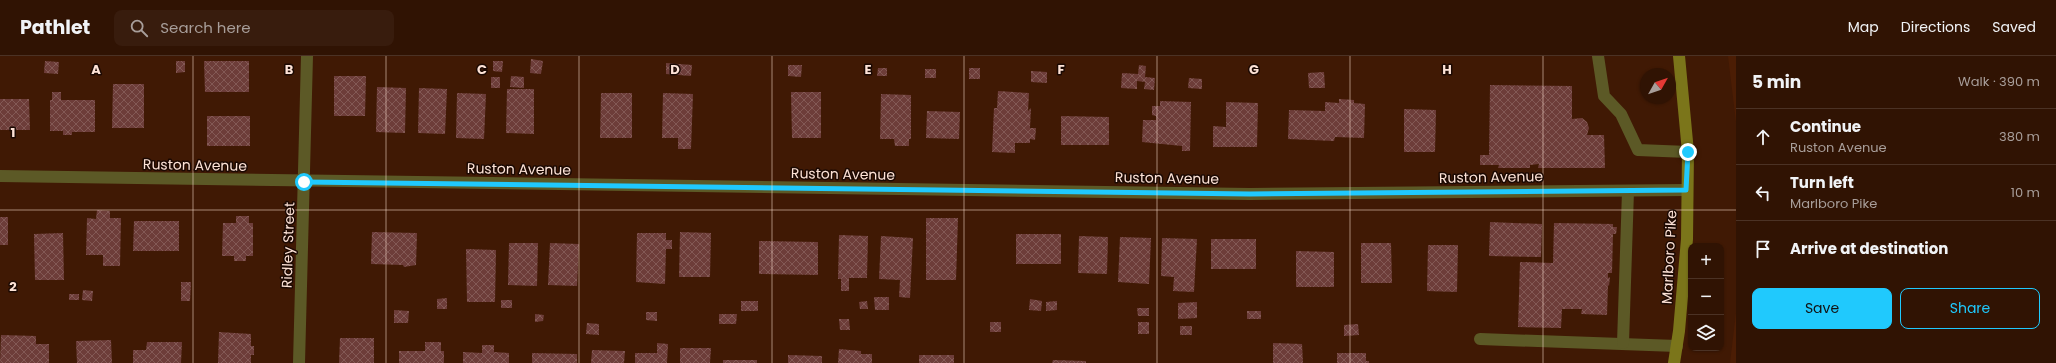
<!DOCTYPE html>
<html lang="en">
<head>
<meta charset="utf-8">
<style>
	:root { --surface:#301303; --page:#381c0d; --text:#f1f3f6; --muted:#a89e9a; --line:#4b3225; --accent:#20c9fd }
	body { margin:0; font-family:Poppins,sans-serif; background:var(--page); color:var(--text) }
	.controls { position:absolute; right:12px; bottom:12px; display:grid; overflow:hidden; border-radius:8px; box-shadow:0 1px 3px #0004 }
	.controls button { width:36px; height:36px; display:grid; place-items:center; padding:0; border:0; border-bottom:1px solid var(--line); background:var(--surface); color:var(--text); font:20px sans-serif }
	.compass { position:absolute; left:1640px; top:12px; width:36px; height:36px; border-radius:50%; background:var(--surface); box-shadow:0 1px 3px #0004; rotate:50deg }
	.stop { position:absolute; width:12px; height:12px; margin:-9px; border:3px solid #20c9fd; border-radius:50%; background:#fff }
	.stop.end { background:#20c9fd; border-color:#fff; box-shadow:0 1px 4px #0008 }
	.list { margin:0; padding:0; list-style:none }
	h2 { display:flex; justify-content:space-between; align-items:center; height:52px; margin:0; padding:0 16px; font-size:17px }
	h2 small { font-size:13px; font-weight:400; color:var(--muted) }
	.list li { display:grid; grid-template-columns:26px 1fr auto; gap:12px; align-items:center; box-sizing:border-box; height:56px; padding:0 16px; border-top:1px solid var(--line) }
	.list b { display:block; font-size:15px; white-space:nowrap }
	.list p { margin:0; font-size:13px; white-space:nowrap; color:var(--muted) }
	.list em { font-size:13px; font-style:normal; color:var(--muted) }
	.actions { display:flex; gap:8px; padding:12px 16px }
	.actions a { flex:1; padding:9px 0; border:1px solid var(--accent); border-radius:8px; text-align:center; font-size:14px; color:var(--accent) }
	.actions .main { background:var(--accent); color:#111 }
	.icon { flex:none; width:22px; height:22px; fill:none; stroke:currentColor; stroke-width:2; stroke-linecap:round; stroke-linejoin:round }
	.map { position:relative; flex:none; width:1736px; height:307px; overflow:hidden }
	header { display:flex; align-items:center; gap:24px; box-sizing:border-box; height:56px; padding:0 20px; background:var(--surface); border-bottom:1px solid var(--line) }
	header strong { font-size:19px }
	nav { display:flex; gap:22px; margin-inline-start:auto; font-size:14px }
	.search { width:280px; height:36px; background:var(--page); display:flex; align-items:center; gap:10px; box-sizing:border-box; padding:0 14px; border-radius:8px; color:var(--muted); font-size:15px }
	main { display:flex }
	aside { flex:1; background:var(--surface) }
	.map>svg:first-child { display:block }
	.built { fill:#4b1d04 }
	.building { fill:url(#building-cross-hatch) }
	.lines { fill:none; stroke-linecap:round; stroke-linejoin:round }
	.service { stroke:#5c5926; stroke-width:12 }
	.minor { stroke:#5c5926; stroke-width:12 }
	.secondary { stroke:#7b751a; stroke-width:12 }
	.route { stroke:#20c9fd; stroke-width:5 }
	.grid { fill:none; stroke:#fde2d6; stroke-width:1; stroke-opacity:0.55 }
	.labels { text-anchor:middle; stroke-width:3; stroke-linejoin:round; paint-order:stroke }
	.street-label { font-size:14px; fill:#fde2d6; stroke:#1b0903 }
	.grid-label { font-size:13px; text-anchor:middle; font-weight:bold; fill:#fde2d6; stroke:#1b0903; stroke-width:3; stroke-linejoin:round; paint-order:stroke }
</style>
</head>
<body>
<header>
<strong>Pathlet</strong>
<div class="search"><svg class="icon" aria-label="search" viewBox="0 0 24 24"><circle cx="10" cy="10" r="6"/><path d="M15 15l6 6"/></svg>Search here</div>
<nav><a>Map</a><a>Directions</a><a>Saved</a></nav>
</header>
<main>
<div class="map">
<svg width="1736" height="307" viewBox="0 0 1736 307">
	<defs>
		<pattern id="building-cross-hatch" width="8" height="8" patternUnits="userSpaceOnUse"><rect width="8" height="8" fill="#6d3d39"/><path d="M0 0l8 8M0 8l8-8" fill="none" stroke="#835955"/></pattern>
	</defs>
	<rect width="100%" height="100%" fill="#401904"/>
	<!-- built -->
	<g class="built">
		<polygon points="1728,0 1736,0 1736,66"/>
		<polygon points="1736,257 1736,307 1730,307"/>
	</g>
	<!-- building -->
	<g class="building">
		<polygon points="531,3 543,5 541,18 530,17"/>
		<polygon points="45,5 59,6 58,18 44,17"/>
		<polygon points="176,5 185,5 185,16 176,17"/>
		<polygon points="204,5 249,5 249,36 205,36"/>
		<polygon points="493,5 503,5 502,16 493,15"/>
		<polygon points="666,7 692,9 691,20 666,18"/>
		<polygon points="788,9 802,9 801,21 788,20"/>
		<polygon points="1139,9 1146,10 1145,21 1155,22 1154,34 1144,33 1145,26 1137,25 1137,33 1121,32 1122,17 1138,18"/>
		<polygon points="878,12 887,12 887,20 877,20"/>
		<rect x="969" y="12" width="11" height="11"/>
		<rect x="925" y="13" width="11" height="9"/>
		<polygon points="1031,15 1047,16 1047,27 1031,26"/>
		<polygon points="1324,16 1325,32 1309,32 1308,17"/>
		<polygon points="334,20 366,20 365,60 334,60"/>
		<polygon points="511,20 524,21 524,32 510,31"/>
		<rect x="491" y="21" width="9" height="11"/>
		<polygon points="1189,22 1202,23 1202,33 1188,32"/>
		<polygon points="113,28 144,28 144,72 112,72"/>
		<polygon points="1490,29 1572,30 1572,63 1582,62 1587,66 1589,72 1587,79 1604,79 1605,112 1538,112 1539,108 1530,109 1530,112 1498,112 1499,109 1480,109 1480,99 1489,99"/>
		<polygon points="377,31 406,32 405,77 376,76"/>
		<polygon points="419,32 447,33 445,78 418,77"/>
		<polygon points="507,33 534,33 534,78 506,77"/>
		<polygon points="998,35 1029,37 1028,55 1031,52 1030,72 1036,72 1035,84 1030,83 1030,87 1015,87 1015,97 992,96 994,52 997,52"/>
		<polygon points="52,36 61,36 61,44 95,44 95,76 72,76 72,79 63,79 63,75 50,75 50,44 52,44"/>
		<polygon points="791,36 821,36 821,82 792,82"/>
		<polygon points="457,37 486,38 484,83 456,82"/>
		<polygon points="601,37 632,37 632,82 600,82"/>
		<polygon points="663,37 693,38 691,93 678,93 678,82 662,82"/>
		<polygon points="881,38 911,39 911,83 909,83 909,90 895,90 894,83 880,83"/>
		<polygon points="0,43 29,43 30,74 0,74"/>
		<polygon points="1339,43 1354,44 1354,47 1365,48 1364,82 1335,81 1334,85 1288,83 1289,54 1325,55 1325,46 1339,47"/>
		<polygon points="1160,45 1191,46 1190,95 1182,95 1182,90 1142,86 1143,64 1156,64 1156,60 1152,59 1152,50 1160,50"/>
		<polygon points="1226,46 1258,47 1257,91 1213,91 1213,70 1226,71"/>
		<polygon points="1404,53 1436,54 1435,96 1404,96"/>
		<polygon points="927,55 960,56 959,83 926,82"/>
		<rect x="207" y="60" width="43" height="30"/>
		<polygon points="1061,60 1109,61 1109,89 1061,89"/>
		<polygon points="97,154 110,155 110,162 121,162 120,210 103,210 103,199 86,199 87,162 96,163"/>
		<polygon points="236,160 249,160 249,167 253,167 253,200 246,200 246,205 234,205 234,200 222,200 223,167 236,167"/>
		<rect x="0" y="161" width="8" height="28"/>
		<polygon points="926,162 958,162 956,224 926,224"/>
		<polygon points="134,165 179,165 179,195 133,195"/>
		<polygon points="1490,166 1542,168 1541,201 1489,200"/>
		<polygon points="1554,167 1613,168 1613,171 1617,171 1616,178 1613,178 1612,217 1608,217 1608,222 1610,221 1609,230 1608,229 1607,259 1581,258 1582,253 1562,253 1561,272 1518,271 1520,206 1553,207"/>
		<polygon points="372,176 417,177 416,209 404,211 403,209 371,208"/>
		<polygon points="680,176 711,177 710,221 679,221"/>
		<polygon points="63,177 64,224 35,224 34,178"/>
		<polygon points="637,177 666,177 666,184 672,184 672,193 666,193 665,228 636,226"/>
		<rect x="1016" y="178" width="45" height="30"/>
		<polygon points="839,179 868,180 867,222 849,222 849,235 841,235 841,223 838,223"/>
		<polygon points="881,180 913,182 910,242 899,241 900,224 879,223"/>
		<polygon points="1079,180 1108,181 1107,218 1078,217"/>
		<polygon points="1120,181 1151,182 1149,228 1118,226"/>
		<polygon points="1162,182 1197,183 1194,236 1173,235 1174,221 1161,220"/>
		<rect x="1211" y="183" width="45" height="30"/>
		<polygon points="759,185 818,186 818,219 759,218"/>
		<polygon points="509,187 538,187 537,230 508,229"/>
		<polygon points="550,187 579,188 577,230 548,229"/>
		<polygon points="1361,187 1391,187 1392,227 1361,227"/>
		<polygon points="1428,189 1458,189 1457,236 1427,235"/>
		<polygon points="466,193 496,194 495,246 467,246"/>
		<polygon points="1296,195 1334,196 1334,231 1296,231"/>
		<polygon points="181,226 191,226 190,245 181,245"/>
		<polygon points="83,234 93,235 92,245 82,244"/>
		<rect x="69" y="238" width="10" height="6"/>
		<polygon points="874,241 889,241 889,254 875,254"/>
		<polygon points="447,242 447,253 437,253 437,243"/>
		<polygon points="1030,243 1042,245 1041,255 1029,254"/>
		<rect x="501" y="244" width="11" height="8"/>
		<rect x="741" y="245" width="17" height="10"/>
		<polygon points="867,245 868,253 860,253 859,246"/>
		<polygon points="1057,245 1057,254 1046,255 1046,246"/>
		<polygon points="1197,246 1197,262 1178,263 1178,247"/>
		<polygon points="1137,252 1149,252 1149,260 1138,260"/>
		<polygon points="394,254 409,255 408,267 394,267"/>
		<rect x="1247" y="255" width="14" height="8"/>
		<polygon points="646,256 657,256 657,265 646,264"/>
		<polygon points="535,258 544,259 543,265 535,266"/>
		<polygon points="719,258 737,258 736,268 719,268"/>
		<polygon points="839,263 849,263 850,274 840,274"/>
		<rect x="990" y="266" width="11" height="10"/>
		<rect x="1138" y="266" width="11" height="12"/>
		<polygon points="587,267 599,268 599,279 586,278"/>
		<polygon points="1358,268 1359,279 1344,280 1344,269"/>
		<rect x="1180" y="270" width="12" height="9"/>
		<polygon points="219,276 251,278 251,290 254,290 254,299 251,299 251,307 218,307"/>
		<polygon points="1,279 36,280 36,288 49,288 49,307 0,307"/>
		<polygon points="340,282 374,282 374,307 339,307"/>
		<polygon points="111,284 112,307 77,307 76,285"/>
		<polygon points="147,286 182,286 181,307 133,307 133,294 146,294"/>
		<polygon points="425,286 441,286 441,295 444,295 444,307 399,307 399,295 425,295"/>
		<polygon points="657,287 668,288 667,307 635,307 635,297 657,297"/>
		<polygon points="1273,287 1302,288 1303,307 1273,307"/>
		<polygon points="482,289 494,289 494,296 509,297 509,307 463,307 463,296 482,297"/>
		<polygon points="680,292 711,292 710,307 680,307"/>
		<polygon points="839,293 861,295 861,298 872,298 872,307 838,307"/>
		<polygon points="592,294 625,295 624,307 591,307"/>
		<polygon points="532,297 577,298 577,307 532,307"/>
		<polygon points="1337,297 1366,297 1366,305 1369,305 1369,307 1337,307"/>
		<polygon points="788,299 822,300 822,307 788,307"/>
		<rect x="919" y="299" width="35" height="8"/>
		<rect x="723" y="304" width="34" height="3"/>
		<polygon points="1053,304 1086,305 1086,307 1052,307"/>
	</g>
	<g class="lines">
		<!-- service -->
		<g class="service">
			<polyline points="1598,0 1604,40 1621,58 1638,94 1688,96"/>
			<polyline points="1480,283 1677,290"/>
			<polyline points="1623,287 1628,135"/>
		</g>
		<!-- minor -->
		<g class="minor">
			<polyline points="0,120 1250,138 1686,134"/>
			<polyline points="299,307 307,0"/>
		</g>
		<!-- secondary -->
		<polyline class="secondary" points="1674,307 1679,275 1687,183 1688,96 1679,0"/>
	</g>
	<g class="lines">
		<!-- route -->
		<polyline class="route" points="304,126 1250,138 1686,134 1688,96"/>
	</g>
	<!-- grid -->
	<path class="grid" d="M 193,0 L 193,307M 386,0 L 386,307M 579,0 L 579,307M 772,0 L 772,307M 964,0 L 964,307M 1157,0 L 1157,307M 1350,0 L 1350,307M 1543,0 L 1543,307M 0,154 L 1736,154"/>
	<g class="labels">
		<!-- street labels -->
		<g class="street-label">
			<text transform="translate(195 109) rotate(1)" y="5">Ruston Avenue</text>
			<text transform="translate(519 113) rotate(1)" y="5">Ruston Avenue</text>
			<text transform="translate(843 118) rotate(1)" y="5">Ruston Avenue</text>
			<text transform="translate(1491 121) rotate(-1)" y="5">Ruston Avenue</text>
			<text transform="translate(1167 122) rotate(1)" y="5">Ruston Avenue</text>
			<text transform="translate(288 189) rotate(-88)" y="5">Ridley Street</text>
			<text transform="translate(1669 201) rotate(-87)" y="5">Marlboro Pike</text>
		</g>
	</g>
	<g class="grid-label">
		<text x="96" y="18">A</text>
		<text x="289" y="18">B</text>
		<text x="482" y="18">C</text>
		<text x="675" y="18">D</text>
		<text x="868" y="18">E</text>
		<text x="1061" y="18">F</text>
		<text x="1254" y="18">G</text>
		<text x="1447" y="18">H</text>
		<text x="13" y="81">1</text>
		<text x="13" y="235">2</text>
	</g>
</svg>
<div class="controls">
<button>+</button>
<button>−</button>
<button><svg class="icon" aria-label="layers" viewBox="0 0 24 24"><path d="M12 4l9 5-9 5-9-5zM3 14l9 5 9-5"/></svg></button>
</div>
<svg class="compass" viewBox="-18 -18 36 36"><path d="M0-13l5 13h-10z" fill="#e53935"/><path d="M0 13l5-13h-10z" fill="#a89e9a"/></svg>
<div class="stop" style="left:304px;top:126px"></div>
<div class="stop end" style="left:1688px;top:96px"></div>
</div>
<aside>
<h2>5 min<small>Walk · 390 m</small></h2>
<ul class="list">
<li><svg class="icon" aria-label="ahead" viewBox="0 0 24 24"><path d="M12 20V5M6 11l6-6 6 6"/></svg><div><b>Continue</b><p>Ruston Avenue</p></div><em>380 m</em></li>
<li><svg class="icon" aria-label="left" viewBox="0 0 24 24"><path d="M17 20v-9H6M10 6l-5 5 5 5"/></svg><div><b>Turn left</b><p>Marlboro Pike</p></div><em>10 m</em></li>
<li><svg class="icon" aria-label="arrive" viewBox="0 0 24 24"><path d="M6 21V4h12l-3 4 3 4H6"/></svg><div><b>Arrive at destination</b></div></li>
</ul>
<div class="actions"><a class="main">Save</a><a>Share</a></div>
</aside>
</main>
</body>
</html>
